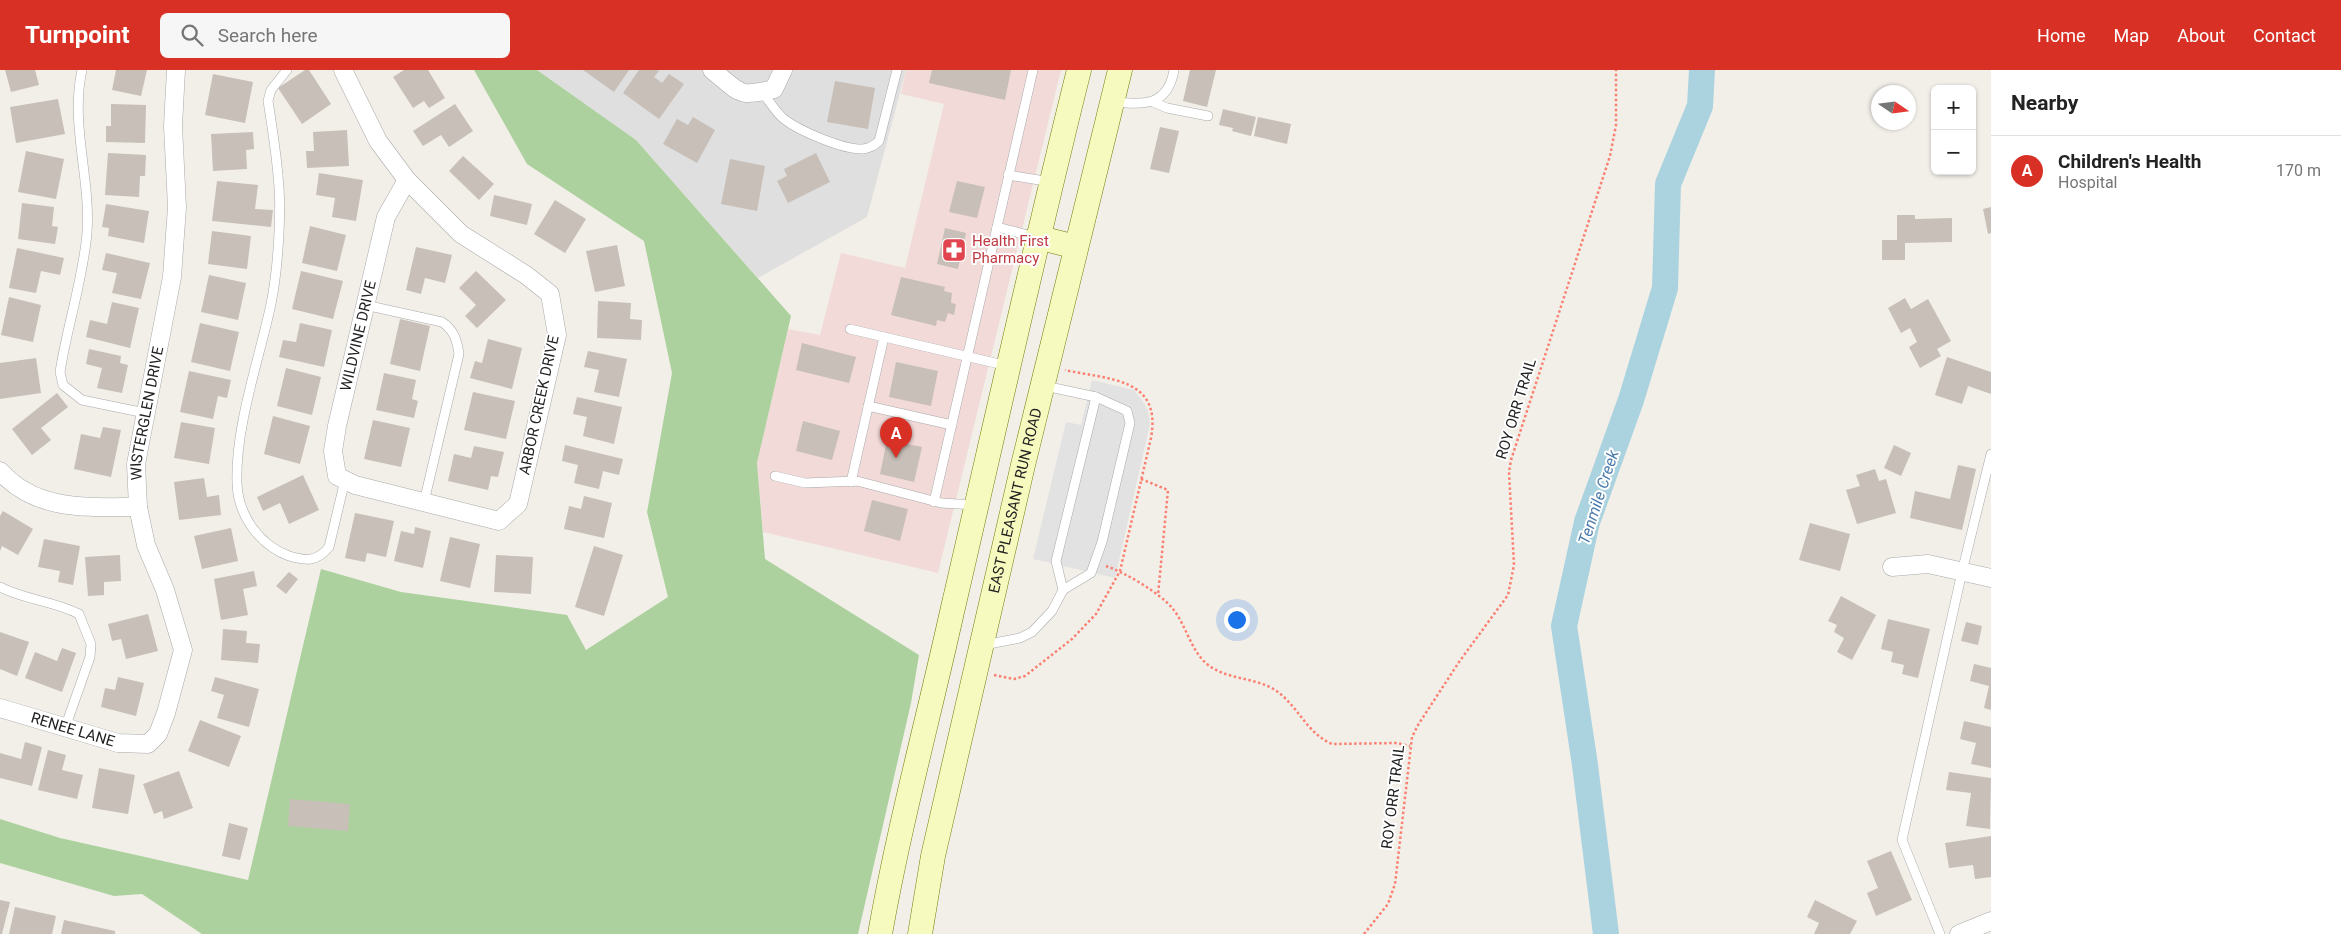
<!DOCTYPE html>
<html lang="en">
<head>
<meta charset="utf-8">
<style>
	:root { --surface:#fff; --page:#f6f6f6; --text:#222; --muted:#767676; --line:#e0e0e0; --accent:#d93025 }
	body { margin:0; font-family:Roboto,sans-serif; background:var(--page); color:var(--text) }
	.controls { position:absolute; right:15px; top:15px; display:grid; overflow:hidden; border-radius:8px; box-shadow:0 1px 4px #0004 }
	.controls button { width:45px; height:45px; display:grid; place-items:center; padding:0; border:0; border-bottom:1px solid var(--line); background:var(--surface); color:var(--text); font:25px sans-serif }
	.compass { position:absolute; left:1871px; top:15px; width:45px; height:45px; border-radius:50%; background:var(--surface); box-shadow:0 1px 4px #0004; rotate:103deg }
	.you { position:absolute; left:1236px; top:549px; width:18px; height:18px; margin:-12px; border:4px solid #fff; border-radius:50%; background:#1a73e8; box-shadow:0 0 0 8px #1a73e833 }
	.badge { display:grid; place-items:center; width:32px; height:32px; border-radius:50%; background:var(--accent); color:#fff; font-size:16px; font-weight:700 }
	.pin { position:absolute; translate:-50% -41px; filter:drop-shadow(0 1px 2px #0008) }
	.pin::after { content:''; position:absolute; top:26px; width:18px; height:15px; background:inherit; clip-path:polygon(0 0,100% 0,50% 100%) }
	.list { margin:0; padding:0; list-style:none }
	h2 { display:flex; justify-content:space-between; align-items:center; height:65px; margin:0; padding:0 20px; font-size:21px }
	h2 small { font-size:16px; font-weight:400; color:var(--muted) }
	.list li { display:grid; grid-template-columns:32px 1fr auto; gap:15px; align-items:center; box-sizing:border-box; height:70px; padding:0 20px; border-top:1px solid var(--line) }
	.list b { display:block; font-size:19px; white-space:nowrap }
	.list p { margin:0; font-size:16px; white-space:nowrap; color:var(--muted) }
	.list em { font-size:16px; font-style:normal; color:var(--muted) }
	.icon { flex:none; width:28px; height:28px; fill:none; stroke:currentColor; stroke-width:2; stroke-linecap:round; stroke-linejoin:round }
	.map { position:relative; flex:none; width:1991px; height:864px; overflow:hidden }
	header { display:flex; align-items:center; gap:30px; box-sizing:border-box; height:70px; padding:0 25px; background:var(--accent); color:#fff }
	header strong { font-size:24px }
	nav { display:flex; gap:28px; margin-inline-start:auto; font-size:18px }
	.search { width:350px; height:45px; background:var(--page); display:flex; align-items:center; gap:12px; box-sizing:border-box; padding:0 18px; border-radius:8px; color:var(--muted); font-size:19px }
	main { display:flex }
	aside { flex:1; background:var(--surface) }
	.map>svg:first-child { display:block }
	.residential { fill:#e0dfdf }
	.commercial { fill:#f2dad9 }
	.forest { fill:#add19e }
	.parking { fill:#e2e2e2 }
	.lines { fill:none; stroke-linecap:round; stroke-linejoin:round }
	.river { stroke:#aad3df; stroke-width:26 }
	.building { fill:#c7bfb8 }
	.lane-casing { stroke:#a9a9a9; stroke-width:10 }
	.street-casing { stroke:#a9a9a9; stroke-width:19 }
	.secondary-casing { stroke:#707d05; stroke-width:25 }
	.path { stroke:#fa8072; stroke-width:2.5; stroke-dasharray:2.5 2.5; stroke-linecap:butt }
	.lane { stroke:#fff; stroke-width:9 }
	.street { stroke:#fff; stroke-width:18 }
	.secondary { stroke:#f7fabf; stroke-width:24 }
	.labels { text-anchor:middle; stroke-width:4; stroke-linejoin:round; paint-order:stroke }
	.health-label { font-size:15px; fill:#be3a42; stroke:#fff; text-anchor:start }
	.street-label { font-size:15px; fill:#222; stroke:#fff }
	.water-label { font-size:16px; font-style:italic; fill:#4a7aab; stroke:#fff }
</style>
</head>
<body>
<header>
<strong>Turnpoint</strong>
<div class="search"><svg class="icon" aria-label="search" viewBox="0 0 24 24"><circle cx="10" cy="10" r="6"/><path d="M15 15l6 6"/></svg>Search here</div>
<nav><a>Home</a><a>Map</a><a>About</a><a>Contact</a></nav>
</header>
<main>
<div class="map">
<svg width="1991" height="864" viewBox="0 0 1991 864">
	<rect width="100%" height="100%" fill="#f2efe9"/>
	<!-- residential -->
	<polygon class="residential" points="537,0 906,0 867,147 758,208 636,70"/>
	<!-- commercial -->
	<polygon class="commercial" points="906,0 1061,0 938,503 763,462 757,393 788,259 820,265 841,183 905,198 944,34 901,24"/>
	<!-- forest -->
	<polygon class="forest" points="474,0 537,0 636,70 791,246 757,393 765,489 919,585 911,633 858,864 202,864 142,824 114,826 0,793 0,749 60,768 248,810 321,499 401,522 567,545 586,580 668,527 647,442 672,303 644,171 527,94"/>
	<!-- parking -->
	<polygon class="parking" points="1092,310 1134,320 1142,330 1148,341 1150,354 1115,508 1033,489 1066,352 1081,355"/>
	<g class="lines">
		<!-- river -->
		<polyline class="river" points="1606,864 1585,695 1564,556 1587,452 1631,330 1665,218 1668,114 1700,36 1702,0"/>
	</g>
	<!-- building -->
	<g class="building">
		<polygon points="5,0 35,0 39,15 11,22"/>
		<polygon points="116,0 147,0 141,26 112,20"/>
		<polygon points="305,0 309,0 331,34 302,54 278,18"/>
		<polygon points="404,0 428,0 445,28 429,38 424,31 413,38 393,7"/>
		<polygon points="583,0 629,0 614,22"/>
		<polygon points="639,0 657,0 659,1 654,7 662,13 669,4 684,14 659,49 623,23"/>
		<polygon points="932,0 1011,0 1005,30 929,13"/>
		<polygon points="1190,0 1216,0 1207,37 1183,31"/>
		<polygon points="213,4 253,12 245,53 205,45"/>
		<polygon points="835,11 875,18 868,59 827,52"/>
		<polygon points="58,29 65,64 16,73 10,37"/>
		<polygon points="111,34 146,35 145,73 106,72 106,56 111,56"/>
		<polygon points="455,34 473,61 449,77 441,65 423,76 413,61"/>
		<polygon points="1223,39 1256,47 1251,66 1232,61 1233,58 1219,55"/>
		<polygon points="693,47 715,60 697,93 663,74 677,49 688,55"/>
		<polygon points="1258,47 1291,54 1287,74 1254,66"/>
		<polygon points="1160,57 1179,61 1169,103 1150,99"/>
		<polygon points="347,60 349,96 307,98 306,81 314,81 313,62"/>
		<polygon points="253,62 254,79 246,80 247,99 213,101 211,64"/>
		<polygon points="26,81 64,89 56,129 18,122"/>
		<polygon points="108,83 146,85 145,106 140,106 139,127 105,125"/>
		<polygon points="816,83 830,112 788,133 777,111 787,106 784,99"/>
		<polygon points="463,86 494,114 479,130 449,101"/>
		<polygon points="730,89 765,96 757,141 721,134"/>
		<polygon points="319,103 363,110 356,151 332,147 335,128 316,125"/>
		<polygon points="217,111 258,115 255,139 273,140 271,157 212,151"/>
		<polygon points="957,111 985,117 977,148 949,142"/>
		<polygon points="494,125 532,134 527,155 490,146"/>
		<polygon points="555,130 586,149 565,183 534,164"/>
		<polygon points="22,133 54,137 52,156 58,157 55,174 18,169"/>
		<polygon points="106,134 149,141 144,173 108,166 109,158 102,157"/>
		<polygon points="1991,137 1991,163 1988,164 1983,139"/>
		<polygon points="1897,145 1915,145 1915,149 1952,148 1952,172 1905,173 1905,190 1882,190 1882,170 1897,170"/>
		<polygon points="310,156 346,165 337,201 302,193"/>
		<polygon points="945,158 966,163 958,199 937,194"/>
		<polygon points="212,161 251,166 247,199 208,194"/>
		<polygon points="617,175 625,216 595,222 586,181"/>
		<polygon points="416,177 452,185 445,213 425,208 421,224 406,220"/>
		<polygon points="17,178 64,188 60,205 41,201 36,223 9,218"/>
		<polygon points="106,183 150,193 141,229 112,223 117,203 102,200"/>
		<polygon points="301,201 343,211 333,249 292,239"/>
		<polygon points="476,201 506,230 477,258 465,246 476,235 459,218"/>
		<polygon points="209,205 246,213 238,250 201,242"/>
		<polygon points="901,207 945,217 944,221 952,223 951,233 956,234 954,245 948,243 945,252 937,250 936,256 891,245"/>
		<polygon points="9,227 41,235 33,272 1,265"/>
		<polygon points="1905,228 1911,239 1928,229 1951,271 1937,279 1941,286 1920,298 1909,277 1917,272 1910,258 1901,263 1888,238"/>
		<polygon points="598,231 631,233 630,249 642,250 641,270 597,268"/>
		<polygon points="112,232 139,238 130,278 86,267 90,250 107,254"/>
		<polygon points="400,249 430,256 420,301 390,294"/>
		<polygon points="200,253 239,262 230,301 191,292"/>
		<polygon points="300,253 332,260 324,297 279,287 283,270 296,272"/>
		<polygon points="488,269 522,278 512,319 470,308 475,291 482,293"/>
		<polygon points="802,273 856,287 849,313 796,300"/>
		<polygon points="89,279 121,286 120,293 128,295 122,323 97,318 102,298 86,294"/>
		<polygon points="588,281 627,289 619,327 594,322 599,300 584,297"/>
		<polygon points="1947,287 1991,302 1991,324 1968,316 1962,334 1935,325"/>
		<polygon points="36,288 41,323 0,329 0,293"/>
		<polygon points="896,292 938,301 931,336 889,327"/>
		<polygon points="286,298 321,307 312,345 277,336"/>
		<polygon points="189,301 231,310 227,328 218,326 213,349 180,342"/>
		<polygon points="384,303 416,310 412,329 418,331 414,348 376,340"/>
		<polygon points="473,322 515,331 506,369 464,360"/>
		<polygon points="57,323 68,337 41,358 51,370 32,385 12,359"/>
		<polygon points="577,327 622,337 614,374 583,366 587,347 573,344"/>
		<polygon points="273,346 310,356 300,394 264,384"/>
		<polygon points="373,350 410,358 401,397 364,389"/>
		<polygon points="803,351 840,361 832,390 796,381"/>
		<polygon points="181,352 215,358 209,394 174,388"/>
		<polygon points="103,357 121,360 111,407 74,399 81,364 100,368"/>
		<polygon points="887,370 922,377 914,412 880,404"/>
		<polygon points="565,375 623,389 619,405 603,401 599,419 574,413 578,395 562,391"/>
		<polygon points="1894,375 1911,383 1901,406 1884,398"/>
		<polygon points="474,376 504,382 498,407 491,406 488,420 448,411 454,384 471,388"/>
		<polygon points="1958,395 1976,399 1962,460 1910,448 1915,421 1950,429"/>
		<polygon points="1875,399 1879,411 1886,409 1896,443 1857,454 1846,420 1860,416 1856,405"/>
		<polygon points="303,405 319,440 289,454 280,433 263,441 257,427"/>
		<polygon points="204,408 207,427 219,425 221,445 179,450 174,412"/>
		<polygon points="584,426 612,433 604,468 564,459 569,436 581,439"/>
		<polygon points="872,430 908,439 900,471 864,461"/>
		<polygon points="3,441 33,459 18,485 2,476 0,481 0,446"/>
		<polygon points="355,443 394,451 386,487 367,483 365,492 345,488"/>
		<polygon points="1810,453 1850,464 1840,501 1799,490"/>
		<polygon points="415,457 431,461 423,498 394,491 401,461 414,464"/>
		<polygon points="231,458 238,491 202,499 194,466"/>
		<polygon points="450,467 480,474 470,518 440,511"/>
		<polygon points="44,469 80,476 73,515 58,512 60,501 38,497"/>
		<polygon points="594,476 623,485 604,546 575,537"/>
		<polygon points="120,485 121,511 104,512 104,525 88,526 85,487"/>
		<polygon points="496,485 533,487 531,524 494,522"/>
		<polygon points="254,501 257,516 243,519 248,545 221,550 214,509"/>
		<polygon points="289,502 298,509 286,524 276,516"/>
		<polygon points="1841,526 1876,545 1852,590 1837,582 1844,568 1834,562 1837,555 1828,551"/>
		<polygon points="148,544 158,581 126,589 121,569 112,571 108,554"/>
		<polygon points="1888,549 1930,559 1918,608 1902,604 1904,595 1891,592 1893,582 1881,579"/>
		<polygon points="1966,552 1982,556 1978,575 1961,571"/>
		<polygon points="223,559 247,561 246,573 260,574 258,593 221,590"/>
		<polygon points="0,562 29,572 17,606 0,599"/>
		<polygon points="62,578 76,583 62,622 25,608 35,582 57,591"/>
		<polygon points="1974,594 1991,598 1991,640 1984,638 1989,616 1970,611"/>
		<polygon points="118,607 144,613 136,646 101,637 105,618 115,620"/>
		<polygon points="215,607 259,619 249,657 217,648 224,625 211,621"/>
		<polygon points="200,650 241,666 229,697 188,681"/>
		<polygon points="1964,651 1991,657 1991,698 1971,694 1976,673 1960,669"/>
		<polygon points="25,672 42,677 32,716 0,708 0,683 21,689"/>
		<polygon points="48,680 66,685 62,700 83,705 77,729 38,720"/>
		<polygon points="99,698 135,705 128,744 92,738"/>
		<polygon points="179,701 193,738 164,749 162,741 154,744 143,714"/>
		<polygon points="1949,702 1991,708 1990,759 1966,756 1971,723 1946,720"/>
		<polygon points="290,729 350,734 348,761 288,756"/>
		<polygon points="229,753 248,758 240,790 222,786"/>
		<polygon points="1991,766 1991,807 1975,809 1973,795 1949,798 1945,773"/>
		<polygon points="1891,781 1912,830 1876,846 1867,823 1878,818 1867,791"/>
		<polygon points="0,830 10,832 2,864 0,864"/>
		<polygon points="1815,830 1857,851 1850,864 1814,864 1819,853 1807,847"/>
		<polygon points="15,837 56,846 52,864 9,864"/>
		<polygon points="64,850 115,861 115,864 61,864"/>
	</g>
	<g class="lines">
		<defs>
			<g id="lane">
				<path d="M 82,0 C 70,54 91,109 87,163 C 83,210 67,256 60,302 L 63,315 L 82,330 L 145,343"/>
				<path d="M 287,0 L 271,20 L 268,31 C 272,56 276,81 278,106 C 282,141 278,199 271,234 C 259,290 235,357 237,413 C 238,445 259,475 289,486 C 306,491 317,492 329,477 L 345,410"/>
				<polyline points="1033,0 997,157 1035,167"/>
				<path d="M 762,22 C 769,30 775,42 784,49 C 799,61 844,80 863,79 C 870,78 874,76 879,71 L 897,0"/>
				<path d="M 1114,32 C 1144,35 1168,36 1174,0"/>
				<polyline points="1153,32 1167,38 1208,46"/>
				<polyline points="1008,105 1051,112"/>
				<path d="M 365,235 L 442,252 C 454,260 457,270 459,284 L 424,432"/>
				<polyline points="850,259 1008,296"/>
				<polyline points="868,336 952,355"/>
				<polyline points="775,406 805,413 857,411 941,433 976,435"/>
				<polyline points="851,412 884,267"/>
				<polyline points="934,432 997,157"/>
				<path d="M 0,517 C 25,530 54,531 79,544 L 91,574 L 90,587 L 65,658"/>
				<polyline points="1063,520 1056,491 1096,327"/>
				<polyline points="984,575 1020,568 1032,562 1052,541 1063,520 1091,503 1102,472 1130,353 1127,341 1096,327 1045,316"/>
				<polyline points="1940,864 1902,770 1962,502 1991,384"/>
			</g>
			<g id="street">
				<path id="s1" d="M 343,0 L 378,71 L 407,110 L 461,164 L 526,205 L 550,224 L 557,265 L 518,434 L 499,451 L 355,415 L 337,406 L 333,381 L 337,356 L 386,147 L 407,110"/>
				<path d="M 712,0 C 741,23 737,28 774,19 L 783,0"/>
				<path d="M 0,401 C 36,442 89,437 138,437"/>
				<polyline points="1892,497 1928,494 1991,508"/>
				<path id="s2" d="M 0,638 L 118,673 L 148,674 L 158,664 L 166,643 L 183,580 L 165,520 L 146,475 L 138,437 L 136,394 L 172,207 L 177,137 L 173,56 L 176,0"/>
				<polyline points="1959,864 1991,851"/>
			</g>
			<g id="secondary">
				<polyline points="1037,167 1076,177"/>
				<path d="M 880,864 C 899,756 928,650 952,542 C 994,361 1034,180 1079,0"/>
				<path id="s3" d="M 920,864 L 933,786 L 1023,395 L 1120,0"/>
			</g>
		</defs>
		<!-- lane casing -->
		<use href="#lane" class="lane-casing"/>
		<!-- street casing -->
		<use href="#street" class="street-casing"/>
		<!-- secondary casing -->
		<use href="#secondary" class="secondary-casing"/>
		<!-- path -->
		<g class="path">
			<polyline points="1141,409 1168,420 1158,525"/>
			<path d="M 1106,496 C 1126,503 1160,523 1173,539 C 1186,555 1191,581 1207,594 C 1226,610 1255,607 1275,620 C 1298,635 1306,663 1332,674 L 1397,673 L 1410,676"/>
			<path d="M 994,605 L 1014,609 L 1025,606 L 1072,569 L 1096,544 L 1120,501 L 1151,368 C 1162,307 1109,310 1065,300"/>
			<polyline points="1364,864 1388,834 1395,814 1412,667 1418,655 1459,592 1508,525 1514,495 1509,402 1511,390 1610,86 1616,55 1616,0"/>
		</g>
		<!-- lane -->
		<use href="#lane" class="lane"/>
		<!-- street -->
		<use href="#street" class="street"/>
		<!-- secondary -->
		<use href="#secondary" class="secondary"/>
	</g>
	<!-- icons -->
	<defs>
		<symbol id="pharmacy-square" viewBox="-11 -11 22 22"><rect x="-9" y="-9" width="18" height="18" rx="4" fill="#e0444e" stroke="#fff"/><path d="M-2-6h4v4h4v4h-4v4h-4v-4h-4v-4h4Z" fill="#fff"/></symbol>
	</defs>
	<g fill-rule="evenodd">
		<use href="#pharmacy-square" x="940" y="166" width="28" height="28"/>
	</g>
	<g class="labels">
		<!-- health labels -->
		<g class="health-label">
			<text x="972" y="176">Health First<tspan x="972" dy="17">Pharmacy</tspan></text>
		</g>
		<!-- street labels -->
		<g class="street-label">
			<text dy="5" stroke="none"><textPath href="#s1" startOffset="864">WILDVINE DRIVE</textPath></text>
			<text transform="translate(539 335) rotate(-78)" y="5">ARBOR CREEK DRIVE</text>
			<text transform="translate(1516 339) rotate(-73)" y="5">ROY ORR TRAIL</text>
			<text dy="5" stroke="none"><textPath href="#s2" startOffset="500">WISTERGLEN DRIVE</textPath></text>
			<text dy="5" stroke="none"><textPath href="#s3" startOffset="444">EAST PLEASANT RUN ROAD</textPath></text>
			<text dy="5" stroke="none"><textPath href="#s2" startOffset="76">RENEE LANE</textPath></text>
			<text transform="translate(1393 727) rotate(-83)" y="5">ROY ORR TRAIL</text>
		</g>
		<!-- water labels -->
		<g class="water-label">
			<text transform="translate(1598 427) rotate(-72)" y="6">Tenmile Creek</text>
		</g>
	</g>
</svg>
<div class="controls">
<button>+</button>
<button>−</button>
</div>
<svg class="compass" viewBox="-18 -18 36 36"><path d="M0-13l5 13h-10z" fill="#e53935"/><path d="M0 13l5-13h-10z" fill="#767676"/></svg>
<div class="you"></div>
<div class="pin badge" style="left:896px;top:388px">A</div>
</div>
<aside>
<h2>Nearby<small></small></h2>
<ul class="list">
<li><span class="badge">A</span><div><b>Children's Health</b><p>Hospital</p></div><em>170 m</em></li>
</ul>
</aside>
</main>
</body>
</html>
